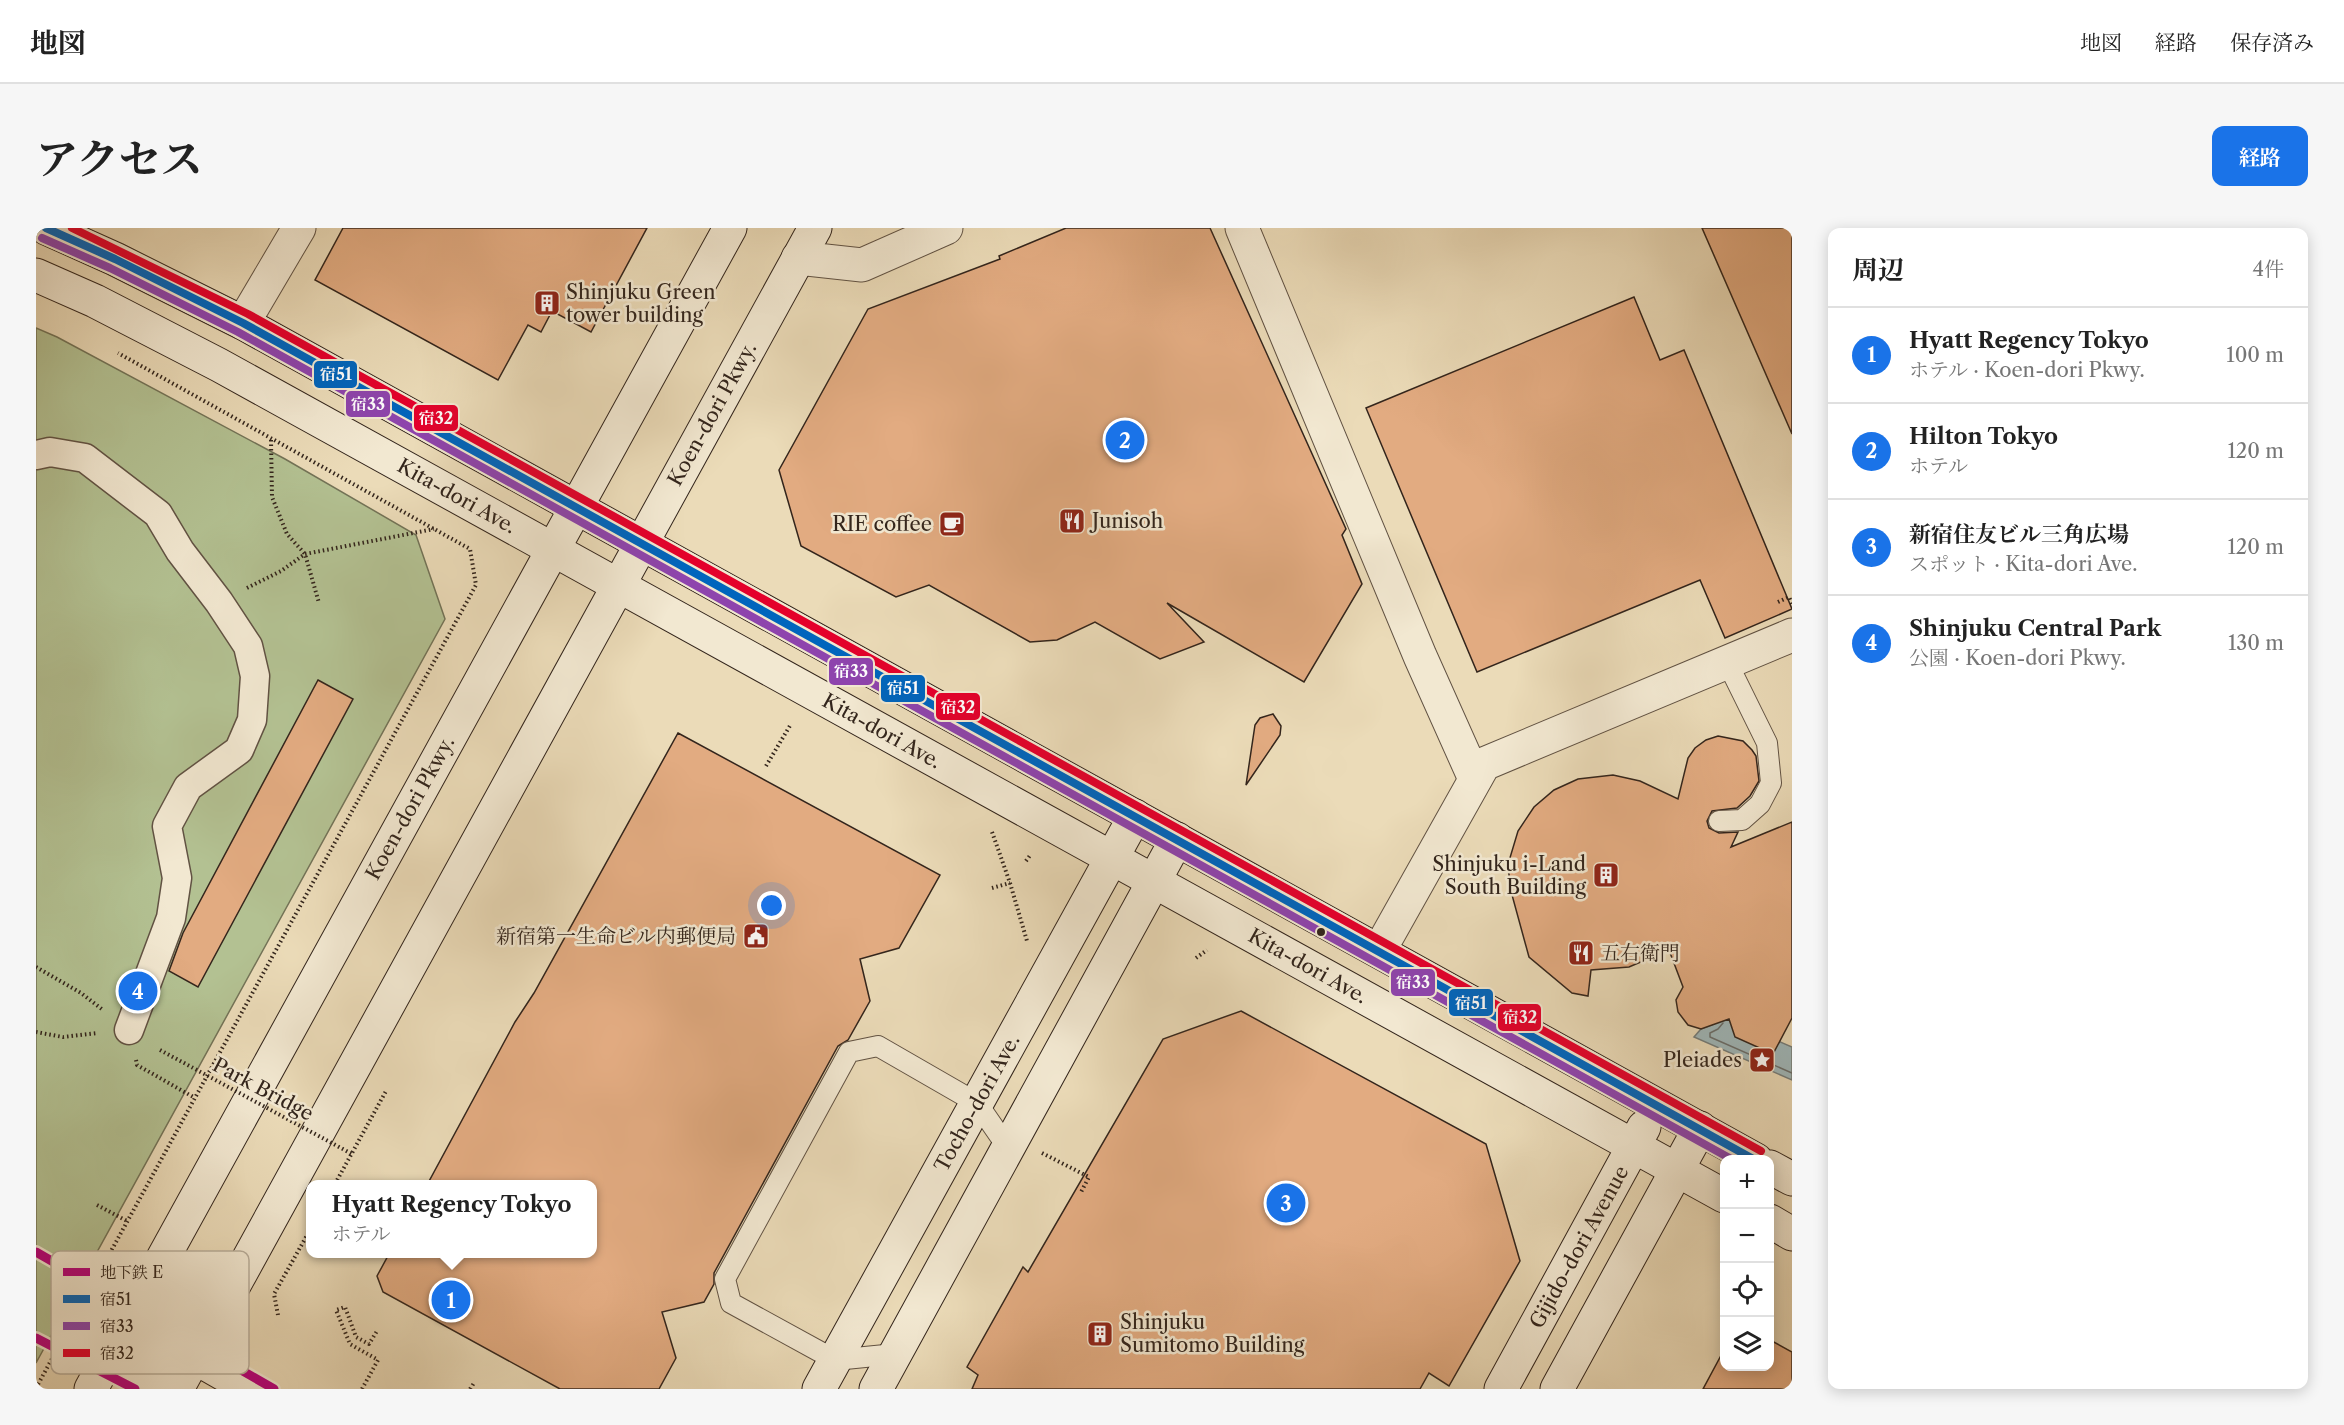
<!DOCTYPE html>
<html lang="ja">
<head>
<meta charset="utf-8">
<style>
	:root { --surface:#fff; --page:#f6f6f6; --text:#222; --muted:#767676; --line:#e0e0e0; --accent:#1a73e8 }
	body { margin:0; font-family:"Libre Caslon Text","Noto Serif JP",serif; background:var(--page); color:var(--text) }
	.controls { position:absolute; right:18px; bottom:18px; display:grid; overflow:hidden; border-radius:12px; box-shadow:0 3px 15px #0003 }
	.controls button { width:54px; height:54px; display:grid; place-items:center; padding:0; border:0; border-bottom:2px solid var(--line); background:var(--surface); color:var(--text); font:30px sans-serif }
	.you { position:absolute; left:736px; top:678px; width:21px; height:21px; margin:-15px; border:4px solid #fff; border-radius:50%; background:#1a73e8; box-shadow:0 0 0 9px #1a73e833 }
	.badge { display:grid; place-items:center; width:39px; height:39px; border-radius:50%; background:var(--accent); color:#fff; font-size:20px; font-weight:700 }
	.pin { position:absolute; translate:-50% -50%; border:3px solid #fff; box-shadow:0 2px 6px #0006 }
	.popup { position:absolute; left:270px; top:952px; width:291px; height:78px; box-sizing:border-box; display:grid; place-content:center; border-radius:12px; background:var(--surface); filter:drop-shadow(0 2px 4px #0005); font-size:20px; white-space:nowrap; color:var(--muted) }
	.popup b { font-size:22px; color:var(--text) }
	.popup::after { content:''; position:absolute; left:50%; top:100%; margin-left:-12px; border:12px solid transparent; border-top-color:var(--surface) }
	.list { margin:0; padding:0; list-style:none }
	h2 { display:flex; justify-content:space-between; align-items:center; height:78px; margin:0; padding:0 24px; font-size:26px }
	h2 small { font-size:20px; font-weight:400; color:var(--muted) }
	.list li { display:grid; grid-template-columns:39px 1fr auto; gap:18px; align-items:center; box-sizing:border-box; height:96px; padding:0 24px; border-top:2px solid var(--line) }
	.list b { display:block; font-size:22px; white-space:nowrap }
	.list p { margin:0; font-size:20px; white-space:nowrap; color:var(--muted) }
	.list em { font-size:20px; font-style:normal; color:var(--muted) }
	.icon { flex:none; width:33px; height:33px; fill:none; stroke:currentColor; stroke-width:2; stroke-linecap:round; stroke-linejoin:round }
	.map { position:relative; flex:none; width:1756px; height:1161px; overflow:hidden; border-radius:12px }
	header { display:flex; align-items:center; gap:36px; box-sizing:border-box; height:84px; padding:0 30px; background:var(--surface); border-bottom:2px solid var(--line) }
	header strong { font-size:28px }
	nav { display:flex; gap:33px; margin-inline-start:auto; font-size:21px }
	.intro { display:flex; align-items:center; justify-content:space-between; box-sizing:border-box; height:144px; padding:0 36px }
	h1 { margin:0; font-size:42px }
	.button { padding:15px 27px; border-radius:12px; background:var(--accent); color:#fff; font-size:21px; font-weight:700 }
	main { display:flex; gap:36px; padding:0 36px }
	aside { flex:1; background:var(--surface); border-radius:12px; box-shadow:0 3px 15px #0003 }
	.map>svg:first-child { display:block }
	.green { fill:#b3c192; stroke:#737357; stroke-width:1.5 }
	.water { fill:#9fb8bb; stroke:#747d7b; stroke-width:1.5 }
	.lines { fill:none; stroke-linecap:round; stroke-linejoin:round }
	.shore { stroke:#696e6c; stroke-width:1.5 }
	.building { fill:#e2ab81; stroke:#33251c; stroke-width:1.5 }
	.service-casing { stroke:#615243; stroke-width:22 }
	.pedestrian-casing { stroke:#615243; stroke-width:31 }
	.minor-casing { stroke:#615243; stroke-width:35 }
	.secondary-casing { stroke:#33251c; stroke-width:35 }
	.path { stroke:#33251c; stroke-width:4; stroke-dasharray:1.5 3; stroke-linecap:butt }
	.service { stroke:#f2e8d1; stroke-width:20 }
	.pedestrian { stroke:#f2e8d1; stroke-width:28 }
	.minor { stroke:#f2e8d1; stroke-width:33 }
	.secondary { stroke:#f2e8d1; stroke-width:33 }
	.path-bridge { stroke:#33251c; stroke-width:4; stroke-dasharray:1.5 3; stroke-linecap:butt }
	.bus-1-casing { stroke:#f2e8d1; stroke-width:12 }
	.bus-2-casing { stroke:#f2e8d1; stroke-width:12 }
	.bus-3-casing { stroke:#f2e8d1; stroke-width:12 }
	.bus-1 { stroke:#0065bd; stroke-width:8 }
	.bus-2 { stroke:#8e44ad; stroke-width:8 }
	.bus-3 { stroke:#e4002b; stroke-width:8 }
	.metro-1-casing { stroke:#f2e8d1; stroke-width:14 }
	.metro-1 { stroke:#b6007a; stroke-width:9 }
	.bus-dot { fill:#33251c; stroke:#f2e8d1; stroke-width:2 }
	.labels { text-anchor:middle; stroke-width:5; stroke-linejoin:round; paint-order:stroke }
	.poi-label { font-size:20px; fill:#33251c; stroke:#f2e8d1; text-anchor:start }
	.street-label { font-size:20px; fill:#33251c; stroke:#f2e8d1 }
	.key { fill:#f2e8d1; stroke:#b9ae9b; stroke-width:1.5 }
	.key-label { font-size:16px; fill:#33251c }
	.line-badge { stroke:#f2e8d1; stroke-width:2 }
	.badge-label { font-size:16px; text-anchor:middle; font-weight:bold; fill:#fff }
</style>
</head>
<body>
<header>
<strong>地図</strong>
<nav><a>地図</a><a>経路</a><a>保存済み</a></nav>
</header>
<div class="intro"><h1>アクセス</h1><a class="button">経路</a></div>
<main>
<div class="map">
<svg width="1756" height="1161" viewBox="0 0 1756 1161">
	<rect width="100%" height="100%" fill="#ebdbb8"/>
	<filter id="stains"><feTurbulence type="fractalNoise" baseFrequency=".00333" numOctaves="4"/><feColorMatrix values="0 0 0 0 .2 0 0 0 0 .09 0 0 0 0 .02 0 0 0 .5 -.17"/></filter>
	<radialGradient id="worn" r=".72"><stop offset=".6" stop-color="#630" stop-opacity="0"/><stop offset="1" stop-color="#630" stop-opacity=".3"/></radialGradient>
	<!-- green -->
	<polygon class="green" points="0,100 21,109 249,231 380,307 409,391 0,1135"/>
	<!-- water -->
	<polygon class="water" points="1661,726 1735,810 1756,819 1756,852 1658,809 1665,801 1678,796"/>
	<g class="lines">
		<!-- shore -->
		<polyline class="shore" points="1687,795 1682,801 1674,805 1674,809 1756,845"/>
	</g>
	<!-- building -->
	<g class="building">
		<polygon points="307,0 611,0 555,104 516,83 505,104 492,97 462,152 279,52"/>
		<polygon points="1030,0 1174,0 1310,301 1306,307 1326,356 1268,454 1131,375 1168,414 1124,431 1059,394 1021,412 994,414 893,357 860,369 765,318 743,242 832,81 964,31 963,28"/>
		<polygon points="1666,0 1756,0 1756,206"/>
		<polygon points="1598,69 1624,132 1648,122 1756,381 1689,410 1664,352 1441,444 1330,180"/>
		<polygon points="282,452 317,471 162,759 133,743 147,705"/>
		<polygon points="1237,486 1245,498 1244,507 1210,557 1219,497 1224,490"/>
		<polygon points="642,505 904,647 863,720 824,731 834,773 812,812 802,818 678,1045 678,1056 668,1074 626,1084 640,1130 623,1161 524,1161 347,1064 341,1048 353,1026 556,1026 556,957 391,957 479,794 498,765"/>
		<polygon points="1682,508 1707,513 1716,522 1720,528 1723,553 1714,568 1701,580 1676,583 1671,593 1673,600 1683,605 1702,604 1695,619 1756,594 1756,790 1737,826 1699,809 1693,791 1665,801 1652,797 1642,784 1640,772 1647,759 1633,722 1593,739 1555,742 1552,768 1536,765 1493,729 1473,656 1473,633 1482,603 1498,579 1518,562 1542,551 1577,547 1604,553 1642,571 1652,530 1659,520 1670,512"/>
		<polygon points="1205,783 1450,916 1484,1033 1413,1158 1393,1145 1384,1161 936,1161 942,1147 931,1139 987,1039 992,1044 1127,811"/>
		<polygon points="1734,1112 1756,1124 1756,1161 1667,1161 1689,1120 1689,1138 1734,1138"/>
	</g>
	<g class="lines">
		<defs>
			<g id="service">
				<polyline points="1683,593 1706,592 1724,576 1735,555 1731,515 1691,434"/>
				<polyline points="859,1126 799,1132 695,1075 689,1051 813,824 842,818 941,875 972,920"/>
			</g>
			<polyline id="pedestrian" points="0,227 14,224 49,230 122,286 144,323 183,374 212,418 219,448 216,492 203,522 152,559 131,598 141,650 135,690 93,802"/>
			<g id="minor">
				<polyline points="1206,0 1384,428 1439,551"/>
				<polyline points="762,30 826,37 910,0"/>
				<polyline points="207,95 263,0"/>
				<polyline points="1343,723 1448,536 1756,407"/>
			</g>
			<g id="secondary">
				<polyline points="10,0 79,31 207,95 1720,932"/>
				<polyline points="0,47 59,73 183,137 1688,968"/>
				<polyline points="1734,939 1756,951"/>
				<polyline points="1734,993 1756,1006"/>
				<polyline points="93,1092 214,1161"/>
				<polyline points="72,1130 126,1161"/>
				<polyline points="55,1161 694,0"/>
				<polyline points="141,1161 779,0"/>
				<polyline points="783,1161 1099,588"/>
				<polyline points="840,1161 1141,611"/>
				<polyline points="1465,1161 1608,899"/>
				<polyline points="1521,1161 1664,900"/>
			</g>
		</defs>
		<!-- service casing -->
		<use href="#service" class="service-casing"/>
		<!-- pedestrian casing -->
		<use href="#pedestrian" class="pedestrian-casing"/>
		<!-- minor casing -->
		<use href="#minor" class="minor-casing"/>
		<!-- secondary casing -->
		<use href="#secondary" class="secondary-casing"/>
		<!-- path -->
		<g class="path">
			<polyline points="235,212 236,269 251,306 269,326 283,375"/>
			<polyline points="211,360 245,343 269,326 398,301"/>
			<polyline points="1742,374 1753,369 1756,376"/>
			<polyline points="730,538 755,496"/>
			<polyline points="956,604 974,655 991,713"/>
			<polyline points="990,633 995,626"/>
			<polyline points="956,660 974,655"/>
			<polyline points="1160,730 1171,722"/>
			<polyline points="0,739 45,765 67,782"/>
			<polyline points="0,804 27,809 62,805"/>
			<polyline points="100,832 101,837 159,870"/>
			<polyline points="1006,925 1053,949 1044,966"/>
			<polyline points="299,956 350,863"/>
			<polyline points="61,977 91,993"/>
			<polyline points="242,1087 238,1066 274,1002"/>
			<polyline points="0,1160 440,357 434,321 82,125"/>
			<polyline points="326,1161 342,1132 314,1116 300,1082 309,1079 320,1109 333,1116 341,1103"/>
			<polyline points="434,1161 438,1155"/>
		</g>
		<!-- service -->
		<use href="#service" class="service"/>
		<!-- pedestrian -->
		<use href="#pedestrian" class="pedestrian"/>
		<!-- minor -->
		<use href="#minor" class="minor"/>
		<!-- secondary -->
		<use href="#secondary" class="secondary"/>
		<!-- path-bridge -->
		<polyline class="path-bridge" points="124,822 316,926"/>
		<defs>
			<polyline id="bus-1" points="10,0 79,31 207,95 1719,932"/>
			<polyline id="bus-2" points="6,10 74,40 202,104 1697,932"/>
			<polyline id="bus-3" points="36,0 212,86 1725,923"/>
		</defs>
		<!-- bus-1 casing -->
		<use href="#bus-1" class="bus-1-casing"/>
		<!-- bus-2 casing -->
		<use href="#bus-2" class="bus-2-casing"/>
		<!-- bus-3 casing -->
		<use href="#bus-3" class="bus-3-casing"/>
		<!-- bus-1 -->
		<use href="#bus-1" class="bus-1"/>
		<!-- bus-2 -->
		<use href="#bus-2" class="bus-2"/>
		<!-- bus-3 -->
		<use href="#bus-3" class="bus-3"/>
		<defs>
			<g id="metro-1">
				<polyline points="0,1024 238,1161"/>
				<polyline points="0,1110 99,1161"/>
			</g>
		</defs>
		<!-- metro-1 casing -->
		<use href="#metro-1" class="metro-1-casing"/>
		<!-- metro-1 -->
		<use href="#metro-1" class="metro-1"/>
	</g>
	<!-- icons -->
	<defs>
		<symbol id="building-square" viewBox="-11 -11 22 22"><rect x="-9" y="-9" width="18" height="18" rx="4" fill="#8f2418" stroke="#f2e8d1"/><path d="M-4-6H4V6H1V3H-1V6H-4ZM-2.5-4.3h1.7v1.8h-1.7ZM.8-4.3h1.7v1.8H.8ZM-2.5-1h1.7V.8h-1.7ZM.8-1h1.7V.8H.8Z" fill="#fff"/></symbol>
		<symbol id="restaurant-square" viewBox="-11 -11 22 22"><rect x="-9" y="-9" width="18" height="18" rx="4" fill="#8f2418" stroke="#f2e8d1"/><path d="M-5-6h1v4h1v-4h1v4h1v-4h1v5L-1.5 .5V6h-2V.5L-5-1ZM5-6V6H3V1.5H1.5Q1.5-4 5-6Z" fill="#fff"/></symbol>
		<symbol id="cafe-square" viewBox="-11 -11 22 22"><rect x="-9" y="-9" width="18" height="18" rx="4" fill="#8f2418" stroke="#f2e8d1"/><path d="M-5.5-4.5H6V0H3Q3 3.5 0 3.5H-2.5Q-5.5 3.5-5.5 0ZM3-3.2v2h1.7v-2ZM-6 4.5H4V6H-6Z" fill="#fff"/></symbol>
		<symbol id="civic-square" viewBox="-11 -11 22 22"><rect x="-9" y="-9" width="18" height="18" rx="4" fill="#8f2418" stroke="#f2e8d1"/><path d="M-.6-6.5H3V-4.5H.6V-3L4-1V1h2V6H-6V1h2V-1L-.6-3ZM-1.2 2.5V6h2.4V2.5Z" fill="#fff"/></symbol>
		<symbol id="sight-square" viewBox="-11 -11 22 22"><rect x="-9" y="-9" width="18" height="18" rx="4" fill="#8f2418" stroke="#f2e8d1"/><path d="M0-6L1.8-2.2L6-1.7L2.9 1.2L3.7 5.4L0 3.3L-3.7 5.4L-2.9 1.2L-6-1.7L-1.8-2.2Z" fill="#fff"/></symbol>
	</defs>
	<g fill-rule="evenodd">
		<use href="#building-square" x="496" y="60" width="30" height="30"/>
		<use href="#restaurant-square" x="1021" y="278" width="30" height="30"/>
		<use href="#cafe-square" x="901" y="281" width="30" height="30"/>
		<use href="#building-square" x="1555" y="632" width="30" height="30"/>
		<use href="#civic-square" x="705" y="693" width="30" height="30"/>
		<use href="#restaurant-square" x="1530" y="710" width="30" height="30"/>
		<use href="#sight-square" x="1711" y="817" width="30" height="30"/>
		<use href="#building-square" x="1049" y="1091" width="30" height="30"/>
	</g>
	<!-- markers -->
	<circle class="bus-dot" cx="1285" cy="704" r="5"/>
	<g class="labels">
		<!-- poi labels -->
		<g class="poi-label">
			<text x="530" y="71">Shinjuku Green<tspan x="530" dy="23">tower building</tspan></text>
			<text x="1056" y="300">Junisoh</text>
			<text x="896" y="303" text-anchor="end">RIE coffee</text>
			<text x="1550" y="643" text-anchor="end">Shinjuku i-Land<tspan x="1550" dy="23">South Building</tspan></text>
			<text x="700" y="715" text-anchor="end">新宿第一生命ビル内郵便局</text>
			<text x="1564" y="732">五右衛門</text>
			<text x="1706" y="839" text-anchor="end">Pleiades</text>
			<text x="1084" y="1101">Shinjuku<tspan x="1084" dy="23">Sumitomo Building</tspan></text>
		</g>
		<!-- street labels -->
		<g class="street-label">
			<text transform="translate(676 186) rotate(-61)" y="7">Koen-dori Pkwy.</text>
			<text transform="translate(421 268) rotate(29)" y="7">Kita-dori Ave.</text>
			<text transform="translate(846 503) rotate(29)" y="7">Kita-dori Ave.</text>
			<text transform="translate(374 580) rotate(-61)" y="7">Koen-dori Pkwy.</text>
			<text transform="translate(1272 738) rotate(29)" y="7">Kita-dori Ave.</text>
			<text transform="translate(227 861) rotate(28)" y="7">Park Bridge</text>
			<text transform="translate(941 875) rotate(-61)" y="7">Tocho-dori Ave.</text>
			<text transform="translate(1543 1019) rotate(-61)" y="7">Gijido-dori Avenue</text>
		</g>
	</g>
	<!-- legend -->
	<rect x="15" y="1023" width="198" height="123" rx="9" class="key"/>
	<rect x="27" y="1040" width="27" height="8" fill="#b6007a"/>
	<rect x="27" y="1067" width="27" height="8" fill="#0065bd"/>
	<rect x="27" y="1094" width="27" height="8" fill="#8e44ad"/>
	<rect x="27" y="1121" width="27" height="8" fill="#e4002b"/>
	<g class="key-label">
		<text x="64" y="1050">地下鉄 E</text>
		<text x="64" y="1077">宿51</text>
		<text x="64" y="1104">宿33</text>
		<text x="64" y="1131">宿32</text>
	</g>
	<g class="line-badge">
		<rect x="277" y="132" width="45" height="29" rx="6" fill="#0065bd"/>
		<rect x="309" y="162" width="46" height="28" rx="6" fill="#8e44ad"/>
		<rect x="377" y="176" width="46" height="28" rx="6" fill="#e4002b"/>
		<rect x="792" y="429" width="46" height="29" rx="6" fill="#8e44ad"/>
		<rect x="844" y="446" width="46" height="29" rx="6" fill="#0065bd"/>
		<rect x="899" y="464" width="46" height="29" rx="6" fill="#e4002b"/>
		<rect x="1354" y="740" width="46" height="29" rx="6" fill="#8e44ad"/>
		<rect x="1412" y="760" width="46" height="29" rx="6" fill="#0065bd"/>
		<rect x="1461" y="775" width="45" height="29" rx="6" fill="#e4002b"/>
	</g>
	<g class="badge-label">
		<text x="300" y="152">宿51</text>
		<text x="332" y="182">宿33</text>
		<text x="400" y="196">宿32</text>
		<text x="815" y="449">宿33</text>
		<text x="867" y="466">宿51</text>
		<text x="922" y="485">宿32</text>
		<text x="1377" y="760">宿33</text>
		<text x="1435" y="781">宿51</text>
		<text x="1484" y="795">宿32</text>
	</g>
	<rect width="100%" height="100%" filter="url(#stains)"/>
	<rect width="100%" height="100%" fill="url(#worn)"/>
</svg>
<div class="controls">
<button>+</button>
<button>−</button>
<button><svg class="icon" aria-label="locate" viewBox="0 0 24 24"><circle cx="12" cy="12" r="6"/><path d="M12 2v4M12 18v4M2 12h4M18 12h4"/></svg></button>
<button><svg class="icon" aria-label="layers" viewBox="0 0 24 24"><path d="M12 4l9 5-9 5-9-5zM3 14l9 5 9-5"/></svg></button>
</div>
<div class="you"></div>
<div class="pin badge" style="left:415px;top:1072px">1</div>
<div class="popup"><b>Hyatt Regency Tokyo</b>ホテル</div>
<div class="pin badge" style="left:1089px;top:212px">2</div>
<div class="pin badge" style="left:1250px;top:975px">3</div>
<div class="pin badge" style="left:102px;top:763px">4</div>
</div>
<aside>
<h2>周辺<small>4件</small></h2>
<ul class="list">
<li><span class="badge">1</span><div><b>Hyatt Regency Tokyo</b><p>ホテル · Koen-dori Pkwy.</p></div><em>100 m</em></li>
<li><span class="badge">2</span><div><b>Hilton Tokyo</b><p>ホテル</p></div><em>120 m</em></li>
<li><span class="badge">3</span><div><b>新宿住友ビル三角広場</b><p>スポット · Kita-dori Ave.</p></div><em>120 m</em></li>
<li><span class="badge">4</span><div><b>Shinjuku Central Park</b><p>公園 · Koen-dori Pkwy.</p></div><em>130 m</em></li>
</ul>
</aside>
</main>
</body>
</html>
